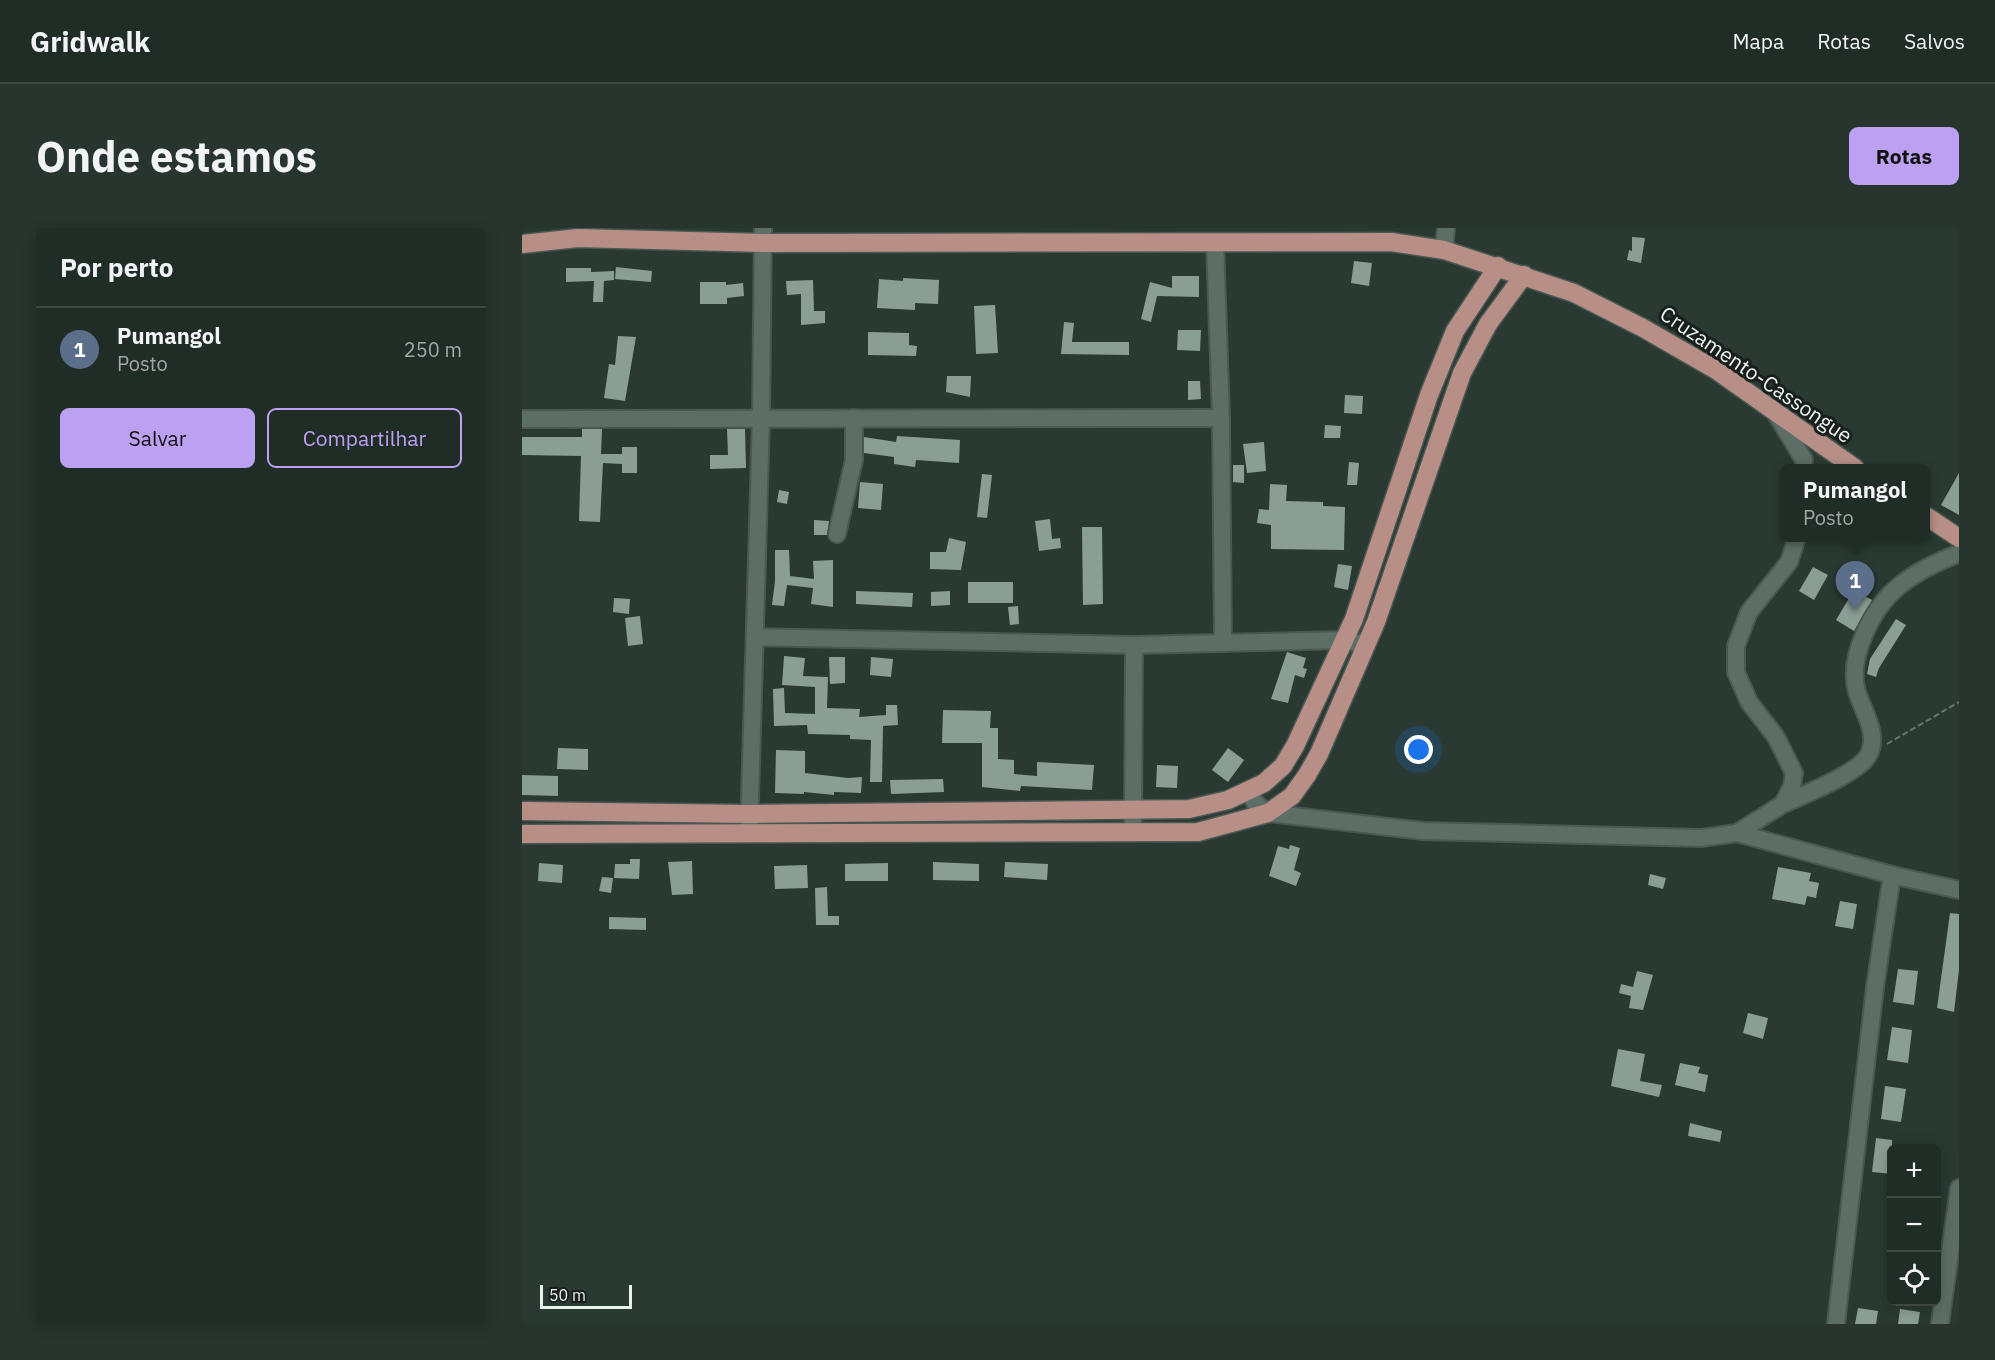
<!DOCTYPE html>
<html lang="pt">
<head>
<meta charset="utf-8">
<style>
	:root { --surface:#202c26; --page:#28342e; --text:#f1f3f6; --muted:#a2a7a7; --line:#3d4843; --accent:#bca0f2 }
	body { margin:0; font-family:"IBM Plex Sans",sans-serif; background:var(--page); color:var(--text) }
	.controls { position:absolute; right:18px; bottom:18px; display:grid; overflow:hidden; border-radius:9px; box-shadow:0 3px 15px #0003 }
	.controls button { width:54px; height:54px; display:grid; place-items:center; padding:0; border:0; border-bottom:2px solid var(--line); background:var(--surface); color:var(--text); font:30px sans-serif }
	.scale { position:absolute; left:18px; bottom:15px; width:92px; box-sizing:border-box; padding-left:6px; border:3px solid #e8f2ed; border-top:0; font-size:16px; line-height:21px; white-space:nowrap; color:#e8f2ed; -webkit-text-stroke:4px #181f1c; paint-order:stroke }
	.you { position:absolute; left:897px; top:522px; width:21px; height:21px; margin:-15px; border:4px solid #fff; border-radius:50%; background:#1a73e8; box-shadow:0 0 0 9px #1a73e833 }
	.badge { display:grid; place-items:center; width:39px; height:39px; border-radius:50%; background:var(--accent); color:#fff; font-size:20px; font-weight:700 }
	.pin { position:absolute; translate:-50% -50px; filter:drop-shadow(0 2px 3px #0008) }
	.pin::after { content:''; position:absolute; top:32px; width:21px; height:18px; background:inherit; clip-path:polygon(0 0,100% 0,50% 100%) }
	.popup { position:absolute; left:1258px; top:236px; width:150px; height:78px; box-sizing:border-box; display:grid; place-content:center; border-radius:9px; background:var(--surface); filter:drop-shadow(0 2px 4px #0005); font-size:20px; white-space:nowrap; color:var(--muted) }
	.popup b { font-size:22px; color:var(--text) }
	.popup::after { content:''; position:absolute; left:50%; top:100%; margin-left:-12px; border:12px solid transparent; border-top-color:var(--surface) }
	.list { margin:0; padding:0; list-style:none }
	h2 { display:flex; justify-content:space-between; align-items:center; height:78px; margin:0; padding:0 24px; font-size:26px }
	h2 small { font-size:20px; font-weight:400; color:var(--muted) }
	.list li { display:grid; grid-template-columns:39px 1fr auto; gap:18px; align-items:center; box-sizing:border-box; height:84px; padding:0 24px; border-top:2px solid var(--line) }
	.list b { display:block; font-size:22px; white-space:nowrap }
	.list p { margin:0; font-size:20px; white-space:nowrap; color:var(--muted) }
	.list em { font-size:20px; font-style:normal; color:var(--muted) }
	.actions { display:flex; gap:12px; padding:18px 24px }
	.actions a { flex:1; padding:14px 0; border:2px solid var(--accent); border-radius:9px; text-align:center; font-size:21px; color:var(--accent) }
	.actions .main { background:var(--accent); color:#111 }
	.icon { flex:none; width:33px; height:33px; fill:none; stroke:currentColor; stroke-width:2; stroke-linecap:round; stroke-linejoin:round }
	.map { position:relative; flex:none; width:1437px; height:1096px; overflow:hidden; border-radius:9px }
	header { display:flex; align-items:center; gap:36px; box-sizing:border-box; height:84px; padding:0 30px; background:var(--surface); border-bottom:2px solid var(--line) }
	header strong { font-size:28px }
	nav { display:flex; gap:33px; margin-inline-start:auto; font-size:21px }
	.intro { display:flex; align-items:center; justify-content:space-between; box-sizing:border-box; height:144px; padding:0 36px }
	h1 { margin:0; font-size:42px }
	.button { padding:15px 27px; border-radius:9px; background:var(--accent); color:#111; font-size:21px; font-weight:700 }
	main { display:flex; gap:36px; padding:0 36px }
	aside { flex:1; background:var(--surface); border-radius:9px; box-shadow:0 3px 15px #0003 }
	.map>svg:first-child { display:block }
	.building { fill:#8b9e95 }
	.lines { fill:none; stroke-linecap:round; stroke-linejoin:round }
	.minor-casing { stroke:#4a5752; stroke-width:20 }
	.major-casing { stroke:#4a5752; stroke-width:21 }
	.path { stroke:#67756e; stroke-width:2; stroke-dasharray:6 3; stroke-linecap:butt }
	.minor { stroke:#5c6e66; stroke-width:16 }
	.major { stroke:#b78f86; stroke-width:18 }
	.labels { text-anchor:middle; stroke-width:6; stroke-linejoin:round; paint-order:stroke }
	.street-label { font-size:21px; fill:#e8f2ed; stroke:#181f1c }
</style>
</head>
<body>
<header>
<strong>Gridwalk</strong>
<nav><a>Mapa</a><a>Rotas</a><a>Salvos</a></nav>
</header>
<div class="intro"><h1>Onde estamos</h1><a class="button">Rotas</a></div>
<main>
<aside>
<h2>Por perto<small></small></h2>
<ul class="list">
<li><span class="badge" style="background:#5c6f8a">1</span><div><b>Pumangol</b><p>Posto</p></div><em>250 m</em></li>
</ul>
<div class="actions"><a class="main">Salvar</a><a>Compartilhar</a></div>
</aside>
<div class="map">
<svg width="1437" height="1096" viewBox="0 0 1437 1096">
	<rect width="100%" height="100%" fill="#2a3a33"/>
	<!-- building -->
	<g class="building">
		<polygon points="1110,9 1123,10 1119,35 1105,32 1107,22 1110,23"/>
		<polygon points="832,33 850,35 847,58 829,55"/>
		<polygon points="94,39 130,43 129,54 93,51"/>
		<polygon points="44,40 69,40 69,44 92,43 92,52 82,53 81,74 71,74 72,53 44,54"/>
		<polygon points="650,48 677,48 677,69 635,68 629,94 619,91 628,54 650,60"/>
		<polygon points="381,50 417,52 416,76 393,75 393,82 355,80 357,51 381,53"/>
		<polygon points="291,52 292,83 303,83 303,95 279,97 279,66 265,67 264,53"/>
		<polygon points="178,54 204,54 204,57 221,55 222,68 205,70 205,76 178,76"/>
		<polygon points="473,77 476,125 454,126 452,78"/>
		<polygon points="542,94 552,95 550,114 607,114 607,127 539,126"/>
		<polygon points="656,102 679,102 678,123 655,122"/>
		<polygon points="346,104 387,105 387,117 395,118 394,128 346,127"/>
		<polygon points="96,108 114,109 103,173 82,170 87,136 93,137"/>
		<polygon points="425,148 449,148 448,169 424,164"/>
		<polygon points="666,153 678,153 679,171 666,172"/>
		<polygon points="823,167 841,168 840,186 822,185"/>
		<polygon points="803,197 819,198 818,210 802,210"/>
		<polygon points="60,201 80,201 79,226 100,226 100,219 115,219 115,245 100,245 100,236 81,235 78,294 57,293 59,228 0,227 0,209 60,209"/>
		<polygon points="205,201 223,201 224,240 188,241 188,227 206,227"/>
		<polygon points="375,208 438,212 437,235 394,232 393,239 372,236 372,229 342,225 342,209 374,214"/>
		<polygon points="742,214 744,243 725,245 721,216"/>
		<polygon points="827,234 837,235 835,257 825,257"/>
		<polygon points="711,237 722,237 722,255 711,254"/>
		<polygon points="1437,245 1437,287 1419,277"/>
		<polygon points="460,246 470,247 465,290 455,289"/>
		<polygon points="338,254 361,256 359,282 336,280"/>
		<polygon points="748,256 765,257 764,273 801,274 801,278 823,279 822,322 749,321 749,297 735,295 737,281 747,282"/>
		<polygon points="257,262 267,264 265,276 255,274"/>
		<polygon points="528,291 530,311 538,310 539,320 517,323 513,293"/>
		<polygon points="292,292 307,293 305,307 292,307"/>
		<polygon points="560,299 580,299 581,376 561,377"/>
		<polygon points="427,310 444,314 439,342 408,341 408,324 424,324"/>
		<polygon points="253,322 267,322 268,348 292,351 291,333 311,332 311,379 289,376 291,360 265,357 262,378 250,377 253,353"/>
		<polygon points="816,336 830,338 826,362 812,359"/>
		<polygon points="1291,339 1306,347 1292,372 1277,363"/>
		<rect x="446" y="354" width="45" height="21"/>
		<polygon points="1332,362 1350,372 1332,403 1314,392"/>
		<polygon points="334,363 391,365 390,379 334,376"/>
		<polygon points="428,363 428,377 409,378 409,364"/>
		<polygon points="92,370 108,371 107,386 91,384"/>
		<polygon points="496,378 497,396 488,397 486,379"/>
		<polygon points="118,388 121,416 106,418 103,390"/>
		<polygon points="1374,391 1384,397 1357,440 1354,449 1345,446 1348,431"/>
		<polygon points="765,424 784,430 781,440 785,441 782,450 773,447 766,475 749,471"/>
		<polygon points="262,428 283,430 281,448 306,449 305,480 338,481 337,489 364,487 364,477 375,477 376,497 361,498 360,554 348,554 349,512 328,511 328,507 286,506 285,497 252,498 251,461 262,460 263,485 293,486 293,459 260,457"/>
		<polygon points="307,429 323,429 323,455 308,456"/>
		<polygon points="349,429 371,431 369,449 348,447"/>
		<polygon points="421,482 469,483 468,500 476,500 476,531 492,532 492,546 515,548 515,534 572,537 570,562 499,558 498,563 460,559 460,515 420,515"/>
		<polygon points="36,520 66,521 66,542 35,541"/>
		<polygon points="706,520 722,532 706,554 690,542"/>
		<polygon points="254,522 283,523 283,545 326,550 340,549 339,565 312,564 312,567 282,564 282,566 253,565"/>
		<polygon points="635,537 656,538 655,560 634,559"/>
		<polygon points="0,547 36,548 36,568 0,567"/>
		<polygon points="421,551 422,564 369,566 368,552"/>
		<polygon points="768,617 778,620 772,642 779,645 774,658 747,648 756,618 767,621"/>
		<polygon points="108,631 118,631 117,651 92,650 93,636 108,636"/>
		<polygon points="170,633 171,666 150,667 146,634"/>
		<polygon points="411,634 457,636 457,653 411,652"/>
		<polygon points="483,634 526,636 525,652 482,649"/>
		<polygon points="17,635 41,637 40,655 16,653"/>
		<polygon points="366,635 366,653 323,653 323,636"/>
		<polygon points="285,637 286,660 253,661 252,638"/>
		<polygon points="1256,639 1289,645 1287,653 1297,655 1294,670 1285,668 1283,677 1250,671"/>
		<polygon points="1128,646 1144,650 1141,661 1126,657"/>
		<polygon points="80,649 91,650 89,665 77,663"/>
		<polygon points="305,659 306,688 317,688 317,697 294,697 293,660"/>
		<polygon points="1318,673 1335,676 1331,701 1313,698"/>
		<polygon points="1428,685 1437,686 1437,742 1432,784 1415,780"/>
		<polygon points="87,689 124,690 124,702 87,701"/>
		<polygon points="1376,741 1396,743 1392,777 1371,774"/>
		<polygon points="1115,743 1131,747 1121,782 1107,780 1109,768 1097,765 1099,756 1111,759"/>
		<polygon points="1226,785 1246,790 1241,811 1221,805"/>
		<polygon points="1370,799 1390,802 1386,835 1365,832"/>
		<polygon points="1096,821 1123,826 1118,853 1140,857 1137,869 1089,858"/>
		<polygon points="1158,835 1178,839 1176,845 1186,847 1183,864 1153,857"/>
		<polygon points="1363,858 1384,861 1379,894 1359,891"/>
		<polygon points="1168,895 1200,903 1198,914 1166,908"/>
		<polygon points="1354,910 1370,912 1370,946 1350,944"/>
		<polygon points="1336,1080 1356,1083 1354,1096 1333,1096"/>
		<polygon points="1378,1081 1398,1084 1396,1096 1376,1096"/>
	</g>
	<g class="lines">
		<defs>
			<g id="minor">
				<polyline points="693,14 699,190 701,415"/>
				<polyline points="922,22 924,0"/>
				<polyline points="1256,189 1282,232 1281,240"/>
				<polyline points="0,191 699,190"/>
				<polyline points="315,306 332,232 332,190"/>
				<polyline points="233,409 612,417 823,412 844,417"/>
				<polyline points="727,562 733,575 746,585 901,603 1179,610 1215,605 1261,576 1270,558 1272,545 1254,509 1227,474 1214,444 1214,418 1227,384 1267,334 1275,310"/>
				<path d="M 1261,576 C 1281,567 1338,545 1347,526 C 1357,506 1341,483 1335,464 C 1325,430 1350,380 1377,358 C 1395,343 1416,334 1437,325"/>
				<polyline points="611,604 612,417"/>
				<polyline points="227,605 239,191 241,0"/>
				<polyline points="1215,605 1370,647 1437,662"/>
				<polyline points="1314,1096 1353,759 1370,647"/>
				<polyline points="1418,1096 1437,960"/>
			</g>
			<g id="major">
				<polyline points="0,16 56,10 242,15 869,14 922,22 1052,65 1121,100 1194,142 1333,240"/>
				<polyline points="1404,288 1437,310"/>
				<polyline points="0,583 228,586 667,581 706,572 742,555 761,538 773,518 832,391 907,167 933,103 976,38"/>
				<polyline points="0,606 676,604 746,585 770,568 785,547 797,526 854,394 940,145 966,96 1002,47"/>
			</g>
		</defs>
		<!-- minor casing -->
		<use href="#minor" class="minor-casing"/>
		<!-- major casing -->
		<use href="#major" class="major-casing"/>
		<!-- path -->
		<polyline class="path" points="1365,516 1437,474"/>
		<!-- minor -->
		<use href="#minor" class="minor"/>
		<!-- major -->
		<use href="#major" class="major"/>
	</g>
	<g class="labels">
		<!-- street labels -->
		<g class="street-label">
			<text transform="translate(1234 147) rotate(34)" y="7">Cruzamento-Cassongue</text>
		</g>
	</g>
</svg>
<div class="controls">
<button>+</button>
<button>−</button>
<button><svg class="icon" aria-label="locate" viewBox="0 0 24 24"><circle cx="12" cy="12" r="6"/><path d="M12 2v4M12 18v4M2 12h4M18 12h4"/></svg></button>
</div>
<div class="scale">50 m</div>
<div class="you"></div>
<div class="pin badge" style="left:1333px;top:383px;background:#5c6f8a">1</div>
<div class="popup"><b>Pumangol</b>Posto</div>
</div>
</main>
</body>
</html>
